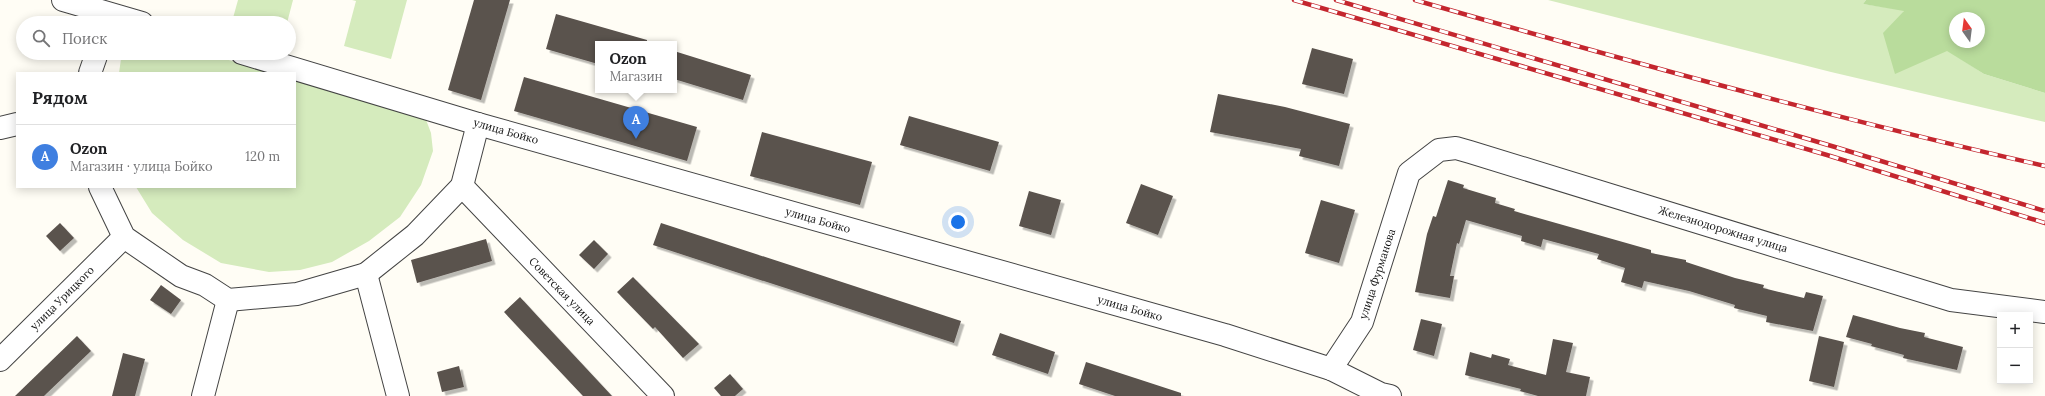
<!DOCTYPE html>
<html lang="ru">
<head>
<meta charset="utf-8">
<style>
	:root { --surface:#fff; --page:#f2f2f2; --text:#202124; --muted:#757577; --line:#e0e0e0; --accent:#c4262e }
	body { margin:0; font-family:Lora,serif; background:var(--page); color:var(--text) }
	.controls { position:absolute; right:12px; bottom:12px; display:grid; overflow:hidden; border-radius:0px; box-shadow:0 2px 10px #0003 }
	.controls button { width:36px; height:36px; display:grid; place-items:center; padding:0; border:0; border-bottom:1px solid var(--line); background:var(--surface); color:var(--text); font:20px sans-serif }
	.compass { position:absolute; left:1949px; top:12px; width:36px; height:36px; border-radius:50%; background:var(--surface); box-shadow:0 2px 10px #0003; rotate:346deg }
	.you { position:absolute; left:958px; top:222px; width:14px; height:14px; margin:-10px; border:3px solid #fff; border-radius:50%; background:#1a73e8; box-shadow:0 0 0 6px #1a73e833 }
	.badge { display:grid; place-items:center; width:26px; height:26px; border-radius:50%; background:var(--accent); color:#fff; font-size:13px; font-weight:700 }
	.pin { position:absolute; translate:-50% -33px; filter:drop-shadow(0 1px 2px #0008) }
	.pin::after { content:''; position:absolute; top:21px; width:14px; height:12px; background:inherit; clip-path:polygon(0 0,100% 0,50% 100%) }
	.popup { position:absolute; left:595px; top:41px; width:82px; height:52px; box-sizing:border-box; display:grid; place-content:center; border-radius:0px; background:var(--surface); filter:drop-shadow(0 1px 3px #0005); font-size:13px; white-space:nowrap; color:var(--muted) }
	.popup b { font-size:15px; color:var(--text) }
	.popup::after { content:''; position:absolute; left:50%; top:100%; margin-left:-8px; border:8px solid transparent; border-top-color:var(--surface) }
	.list { margin:0; padding:0; list-style:none }
	h2 { display:flex; justify-content:space-between; align-items:center; height:52px; margin:0; padding:0 16px; font-size:17px }
	h2 small { font-size:13px; font-weight:400; color:var(--muted) }
	.list li { display:grid; grid-template-columns:26px 1fr auto; gap:12px; align-items:center; box-sizing:border-box; height:64px; padding:0 16px; border-top:1px solid var(--line) }
	.list b { display:block; font-size:15px; white-space:nowrap }
	.list p { margin:0; font-size:13px; white-space:nowrap; color:var(--muted) }
	.list em { font-size:13px; font-style:normal; color:var(--muted) }
	.icon { flex:none; width:22px; height:22px; fill:none; stroke:currentColor; stroke-width:2; stroke-linecap:round; stroke-linejoin:round }
	.map { position:relative; flex:none; width:2045px; height:396px; overflow:hidden }
	.search { position:absolute; background:var(--surface); box-shadow:0 2px 10px #0003; left:16px; top:16px; width:280px; height:44px; display:flex; align-items:center; gap:10px; box-sizing:border-box; padding:0 14px; border-radius:22px; color:var(--muted); font-size:15px }
	.panel { position:absolute; background:var(--surface); box-shadow:0 2px 10px #0003; left:16px; top:72px; width:280px; height:116px; border-radius:0px }
	.map>svg:first-child { display:block }
	.green { fill:#d5ebbd }
	.forest { fill:#b9dc9c; fill-rule:evenodd }
	.building { fill:#5a524d; filter:url(#shadow) }
	.lines { fill:none; stroke-linecap:round; stroke-linejoin:round }
	.minor-casing { stroke:#444; stroke-width:24 }
	.minor { stroke:#fff; stroke-width:22 }
	.rail-casing { stroke:#c4262e; stroke-width:4.5 }
	.rail { stroke:#fff; stroke-width:3; stroke-dasharray:9; stroke-linecap:butt }
	.labels { text-anchor:middle; stroke-width:4; stroke-linejoin:round; paint-order:stroke }
	.street-label { font-size:11px; fill:#111; stroke:#fff }
</style>
</head>
<body>
<div class="map">
<svg width="2045" height="396" viewBox="0 0 2045 396">
	<defs>
		<filter id="shadow"><feDropShadow dx="3.5" dy="3.5" stdDeviation="0" flood-color="#0004"/></filter>
	</defs>
	<rect width="100%" height="100%" fill="#fffdf5"/>
	<!-- green -->
	<g class="green">
		<polygon points="238,0 293,0 287,23 253,23 233,18"/>
		<polygon points="352,0 407,0 391,59 344,46 356,1"/>
		<polygon points="1548,0 1866,0 1863,4 1904,10 1895,73 1947,50 1984,74 2045,93 2045,122 1831,72"/>
		<polygon points="127,53 205,53 273,73 119,73 121,59"/>
		<polygon points="295,80 425,117 431,133 433,151 421,185 400,217 369,241 332,262 300,270 269,272 221,263 183,240 152,213 136,187 295,187"/>
	</g>
	<!-- forest -->
	<path class="forest" d="M 1866,0 L 2045,0 L 2045,93 L 1984,74 L 1947,51 L 1895,74 L 1883,33 L 1904,11 L 1863,4 ZM 1955,18 L 1979,18 L 1979,42 L 1955,42 Z"/>
	<!-- building -->
	<g class="building">
		<polygon points="474,0 510,0 481,100 448,90"/>
		<polygon points="556,14 647,40 647,44 598,44 598,64 546,49"/>
		<polygon points="1312,48 1353,59 1344,94 1302,84"/>
		<polygon points="674,51 751,75 743,100 674,79"/>
		<polygon points="524,77 697,127 687,161 514,111"/>
		<polygon points="1218,94 1285,107 1350,124 1339,166 1299,156 1301,149 1210,132"/>
		<polygon points="909,116 999,142 990,171 900,145"/>
		<polygon points="762,132 872,162 860,205 750,176"/>
		<polygon points="1448,180 1464,185 1463,188 1496,198 1495,203 1515,209 1514,211 1651,250 1651,253 1686,260 1686,262 1735,278 1764,285 1763,288 1804,298 1806,292 1823,296 1813,331 1766,322 1767,316 1734,308 1735,305 1689,291 1644,281 1642,288 1621,282 1625,268 1597,259 1599,254 1543,239 1541,247 1521,241 1522,236 1466,220 1459,244 1457,243 1450,276 1454,276 1450,298 1415,292 1427,234 1433,216 1436,217"/>
		<polygon points="1141,184 1173,196 1158,235 1126,223"/>
		<polygon points="1029,191 1061,200 1051,235 1019,226"/>
		<polygon points="1321,200 1355,210 1339,263 1305,253"/>
		<polygon points="60,223 74,238 60,251 46,236"/>
		<polygon points="661,223 961,321 954,343 653,245"/>
		<polygon points="486,239 492,261 417,283 411,260"/>
		<polygon points="594,240 608,254 594,269 579,255"/>
		<polygon points="633,277 699,344 683,358 655,327 653,329 617,292"/>
		<polygon points="161,285 181,300 171,314 150,300"/>
		<polygon points="520,297 543,322 612,396 583,396 517,326 504,312"/>
		<polygon points="1853,315 1900,328 1925,333 1924,337 1963,347 1957,370 1903,358 1904,355 1871,346 1872,344 1846,337"/>
		<polygon points="1421,319 1442,324 1434,356 1413,350"/>
		<polygon points="1000,333 1055,352 1048,374 992,355"/>
		<polygon points="77,336 91,351 44,396 15,396"/>
		<polygon points="1819,336 1844,342 1834,387 1809,381"/>
		<polygon points="1553,339 1573,343 1566,372 1590,377 1586,396 1538,396 1520,391 1521,389 1465,375 1470,352 1491,358 1492,354 1510,359 1508,365 1546,375"/>
		<polygon points="123,353 145,359 135,396 112,396"/>
		<polygon points="1086,362 1181,393 1181,396 1115,396 1079,384"/>
		<polygon points="459,366 464,387 442,392 437,372"/>
		<polygon points="730,374 743,389 735,396 721,396 714,388"/>
	</g>
	<g class="lines">
		<defs>
			<g id="minor">
				<polyline points="63,0 142,23"/>
				<polyline points="242,53 478,124 1225,335 1331,369 1381,394 1390,396"/>
				<polyline points="90,73 97,53"/>
				<polyline points="0,128 17,124"/>
				<polyline points="462,186 663,396"/>
				<polyline points="100,187 124,237 181,276 205,285 228,300 297,294 366,274 415,235 462,186 478,124"/>
				<polyline points="366,274 398,396"/>
				<polyline points="0,360 124,237"/>
				<polyline points="1331,369 1362,322 1409,173 1439,150 1456,148 1470,152 1951,300 2045,312"/>
				<polyline points="203,396 228,300"/>
			</g>
		</defs>
		<!-- minor casing -->
		<use href="#minor" class="minor-casing"/>
		<!-- minor -->
		<use href="#minor" class="minor"/>
		<defs>
			<g id="rail">
				<polyline points="1294,0 1827,155 2045,223"/>
				<polyline points="1336,0 1835,147 2045,211"/>
				<path d="M 1415,0 C 1624,60 1833,118 2045,166"/>
			</g>
		</defs>
		<!-- rail casing -->
		<use href="#rail" class="rail-casing"/>
		<!-- rail -->
		<use href="#rail" class="rail"/>
	</g>
	<g class="labels">
		<!-- street labels -->
		<g class="street-label">
			<text transform="translate(506 131) rotate(16)" y="4">улица Бойко</text>
			<text transform="translate(818 220) rotate(16)" y="4">улица Бойко</text>
			<text transform="translate(1723 229) rotate(17)" y="4">Железнодорожная улица</text>
			<text transform="translate(1377 274) rotate(-72)" y="4">улица Фурманова</text>
			<text transform="translate(562 291) rotate(46)" y="4">Советская улица</text>
			<text transform="translate(62 298) rotate(-45)" y="4">улица Урицкого</text>
			<text transform="translate(1130 308) rotate(16)" y="4">улица Бойко</text>
		</g>
	</g>
</svg>
<div class="controls">
<button>+</button>
<button>−</button>
</div>
<svg class="compass" viewBox="-18 -18 36 36"><path d="M0-13l5 13h-10z" fill="#e53935"/><path d="M0 13l5-13h-10z" fill="#757577"/></svg>
<div class="you"></div>
<div class="pin badge" style="left:636px;top:139px;background:#3f7fe0">A</div>
<div class="popup"><b>Ozon</b>Магазин</div>
<div class="search"><svg class="icon" aria-label="search" viewBox="0 0 24 24"><circle cx="10" cy="10" r="6"/><path d="M15 15l6 6"/></svg>Поиск</div>
<section class="panel">
<h2>Рядом<small></small></h2>
<ul class="list">
<li><span class="badge" style="background:#3f7fe0">A</span><div><b>Ozon</b><p>Магазин · улица Бойко</p></div><em>120 m</em></li>
</ul>
</section>
</div>
</body>
</html>
